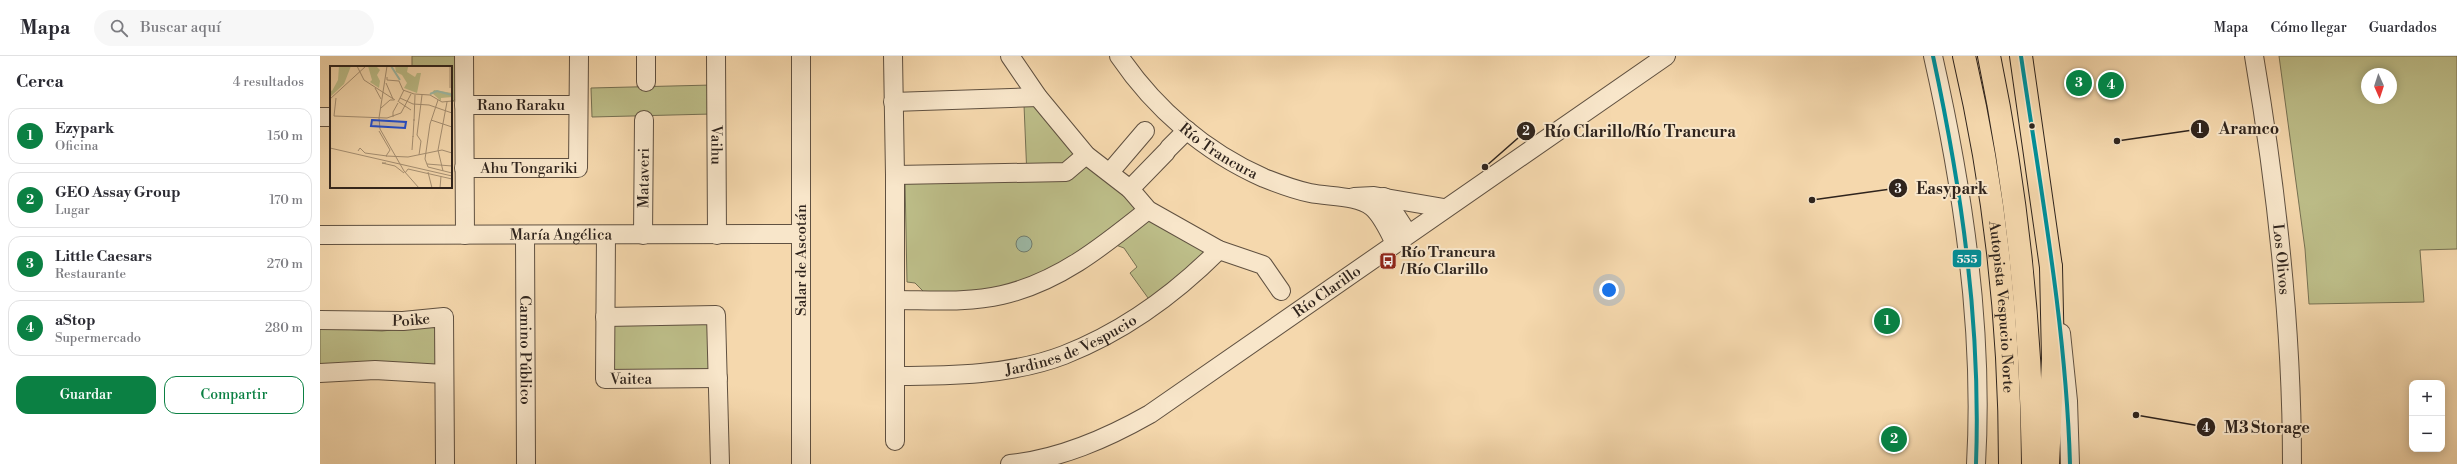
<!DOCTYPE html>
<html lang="es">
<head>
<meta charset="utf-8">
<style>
	:root { --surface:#fff; --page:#f7f7f7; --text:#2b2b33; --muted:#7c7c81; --line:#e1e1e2; --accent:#0b8043 }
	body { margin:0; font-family:"Libre Bodoni",serif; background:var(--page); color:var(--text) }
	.controls { position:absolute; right:12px; bottom:12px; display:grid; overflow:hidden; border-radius:8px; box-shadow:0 2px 10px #0003 }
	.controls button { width:36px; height:36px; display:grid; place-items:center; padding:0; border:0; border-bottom:1px solid var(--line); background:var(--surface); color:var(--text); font:20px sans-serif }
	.compass { position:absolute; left:2041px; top:12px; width:36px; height:36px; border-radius:50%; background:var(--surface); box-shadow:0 2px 10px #0003; rotate:177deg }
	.you { position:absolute; left:1289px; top:234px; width:14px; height:14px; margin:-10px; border:3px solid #fff; border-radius:50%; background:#1a73e8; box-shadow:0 0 0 6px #1a73e833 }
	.badge { display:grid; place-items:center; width:26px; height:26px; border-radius:50%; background:var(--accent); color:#fff; font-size:13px; font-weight:700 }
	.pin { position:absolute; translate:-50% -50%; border:2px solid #fff; box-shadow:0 1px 4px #0006 }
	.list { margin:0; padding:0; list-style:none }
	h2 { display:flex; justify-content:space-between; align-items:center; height:52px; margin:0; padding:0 16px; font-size:17px }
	h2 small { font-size:13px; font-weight:400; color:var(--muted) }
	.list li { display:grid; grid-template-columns:26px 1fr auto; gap:12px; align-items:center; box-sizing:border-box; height:56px; margin:0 8px 8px; padding:0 8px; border:1px solid var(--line); border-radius:12px }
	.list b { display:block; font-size:15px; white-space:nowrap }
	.list p { margin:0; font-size:13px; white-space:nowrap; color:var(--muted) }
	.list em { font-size:13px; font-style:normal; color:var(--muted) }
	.actions { display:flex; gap:8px; padding:12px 16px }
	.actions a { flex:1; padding:9px 0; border:1px solid var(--accent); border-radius:12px; text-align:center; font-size:14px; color:var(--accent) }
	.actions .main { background:var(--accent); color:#fff }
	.icon { flex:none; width:22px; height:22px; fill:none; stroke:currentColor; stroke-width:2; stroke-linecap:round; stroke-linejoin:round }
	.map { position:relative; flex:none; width:2137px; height:408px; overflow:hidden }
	header { display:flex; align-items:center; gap:24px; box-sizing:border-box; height:56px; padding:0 20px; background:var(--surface); border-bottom:1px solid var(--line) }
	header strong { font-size:19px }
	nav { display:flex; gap:22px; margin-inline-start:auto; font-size:14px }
	.search { width:280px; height:36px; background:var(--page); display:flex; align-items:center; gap:10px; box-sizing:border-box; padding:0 14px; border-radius:22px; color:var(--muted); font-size:15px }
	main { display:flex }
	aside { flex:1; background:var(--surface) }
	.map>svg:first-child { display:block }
	.green { fill:#bdbe89; stroke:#767153; fill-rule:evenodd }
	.water { fill:#9dbaa7; stroke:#717e70 }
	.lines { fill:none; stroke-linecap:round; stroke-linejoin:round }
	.minor-casing { stroke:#605141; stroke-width:20 }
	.major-casing { stroke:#2f241d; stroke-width:24 }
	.highway-casing { stroke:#2f241d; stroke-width:24 }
	.minor { stroke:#f8e6ca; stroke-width:18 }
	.major { stroke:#f5d8ad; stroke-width:22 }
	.highway { stroke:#f5d8ad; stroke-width:22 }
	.bus-1-casing { stroke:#f8e6ca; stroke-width:7 }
	.bus-1 { stroke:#008f99; stroke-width:4 }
	.bus-dot { fill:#2f241d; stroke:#f8e6ca; stroke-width:1.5 }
	.labels { text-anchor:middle; stroke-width:4; stroke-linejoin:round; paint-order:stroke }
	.street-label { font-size:15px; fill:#2f241d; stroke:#f8e6ca }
	.poi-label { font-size:15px; font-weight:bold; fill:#2f241d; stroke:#f8e6ca; text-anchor:start }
	.inset-river { fill:none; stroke:#9dbaa7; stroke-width:2 }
	.inset-road { fill:none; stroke:#a69073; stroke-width:1 }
	.view { fill:#1d4ed8; fill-opacity:0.15; stroke:#1d4ed8; stroke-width:2 }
	.inset-edge { fill:none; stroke:#2f241d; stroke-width:2 }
	.leader { fill:none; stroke:#2f241d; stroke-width:1.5 }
	.callout-dot { fill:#2f241d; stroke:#f8e6ca; stroke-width:1.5 }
	.mark-label { font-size:12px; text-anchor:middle; font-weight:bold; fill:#fff }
	.callout-label { font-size:16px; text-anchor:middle; font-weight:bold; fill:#2f241d; stroke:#f8e6ca; stroke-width:4; stroke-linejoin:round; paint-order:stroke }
	.line-badge { stroke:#f8e6ca; stroke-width:1.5 }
	.badge-label { font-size:11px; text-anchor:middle; font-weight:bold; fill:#fff }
</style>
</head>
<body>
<header>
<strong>Mapa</strong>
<div class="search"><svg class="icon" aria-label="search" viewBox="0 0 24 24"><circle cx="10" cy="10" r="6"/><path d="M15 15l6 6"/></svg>Buscar aquí</div>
<nav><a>Mapa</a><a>Cómo llegar</a><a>Guardados</a></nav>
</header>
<main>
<aside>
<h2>Cerca<small>4 resultados</small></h2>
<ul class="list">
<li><span class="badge">1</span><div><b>Ezypark</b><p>Oficina</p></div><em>150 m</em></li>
<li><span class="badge">2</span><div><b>GEO Assay Group</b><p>Lugar</p></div><em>170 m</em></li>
<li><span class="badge">3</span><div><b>Little Caesars</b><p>Restaurante</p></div><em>270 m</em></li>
<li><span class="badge">4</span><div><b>aStop</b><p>Supermercado</p></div><em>280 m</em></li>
</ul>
<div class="actions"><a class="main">Guardar</a><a>Compartir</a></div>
</aside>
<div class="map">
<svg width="2137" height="408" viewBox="0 0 2137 408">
	<rect width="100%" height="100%" fill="#f5d8ad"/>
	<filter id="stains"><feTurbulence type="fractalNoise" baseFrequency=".005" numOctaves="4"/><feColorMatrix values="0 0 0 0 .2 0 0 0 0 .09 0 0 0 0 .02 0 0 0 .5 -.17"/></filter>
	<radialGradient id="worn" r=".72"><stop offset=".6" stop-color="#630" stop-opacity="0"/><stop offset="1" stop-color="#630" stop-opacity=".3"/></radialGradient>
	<!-- green -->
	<g class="green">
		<polygon points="92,0 135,0 135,43 131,48 131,11 92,11"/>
		<path d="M 1959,0 L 2137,0 L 2137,193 L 2100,194 L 2104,246 L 1989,248 L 1985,193 ZM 2047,18 L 2071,18 L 2071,42 L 2047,42 Z"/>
		<polygon points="392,29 392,58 272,61 271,32"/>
		<polygon points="704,49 725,49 884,195 885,206 831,246 810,217 817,211 804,192 785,185 685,234 605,237 595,227 587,226 585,123 707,121"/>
		<polygon points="290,265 393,267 393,313 295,314 291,311"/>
		<polygon points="112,270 117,274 118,307 112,311 0,309 0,272 62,275"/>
	</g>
	<!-- water -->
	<circle class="water" cx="704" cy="188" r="8"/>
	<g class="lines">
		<defs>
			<g id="minor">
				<polyline points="144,0 145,179"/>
				<polyline points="326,0 326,26"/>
				<path id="s1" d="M 396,0 L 397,179"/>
				<polyline points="481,0 481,408"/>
				<polyline points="573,0 575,119 575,385"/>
				<polyline points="690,0 718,41 766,99 810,133 828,154 899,194 943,209 961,235"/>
				<path id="s2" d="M 799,0 C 835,53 885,96 944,122 C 959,128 975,134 990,137 C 1009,141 1037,139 1052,151 C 1062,159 1069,176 1075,187"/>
				<path d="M 1613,0 C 1643,132 1664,272 1656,408"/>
				<path id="s3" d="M 1934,0 C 1957,135 1972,271 1972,408"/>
				<polyline points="573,46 718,41"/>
				<path id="s4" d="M 144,49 L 258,49"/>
				<polyline points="0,61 11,61"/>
				<polyline points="849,92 867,74"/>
				<path id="s5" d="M 144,112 L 258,112 L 259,0"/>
				<polyline points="790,116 825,75"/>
				<polyline points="575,119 746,116 766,99"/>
				<polyline points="810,133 846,96"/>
				<polyline points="1034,141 1054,140 1124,152"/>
				<polyline points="1064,141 1088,178"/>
				<path id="s6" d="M 0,179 L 481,178"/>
				<path id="s7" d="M 205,179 L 206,408"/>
				<path id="s8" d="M 286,179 L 285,323 L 398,322"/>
				<path id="s9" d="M 323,179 L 324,64"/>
				<path d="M 575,244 C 610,244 648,247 682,239 C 739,226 783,190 828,154"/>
				<polyline points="285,261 396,259 400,408"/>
				<path id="s10" d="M 0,264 L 83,265 L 124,261 L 125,408"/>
				<polyline points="1741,277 1748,345 1750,408"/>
				<polyline points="0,317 55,314 124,318"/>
				<path id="s11" d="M 576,320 C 631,320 692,319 744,299 C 803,276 855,238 899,194"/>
				<path id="s12" d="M 690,408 C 740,403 786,383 830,358 L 1346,0"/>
			</g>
			<polyline id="major" points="1701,0 1731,211"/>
			<g id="highway">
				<path id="s13" d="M 1644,0 C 1675,133 1690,271 1690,408"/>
				<path d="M 1669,0 C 1697,135 1711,271 1713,408"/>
				<polyline points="1728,408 1733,303 1731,211"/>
			</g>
		</defs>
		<!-- minor casing -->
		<use href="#minor" class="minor-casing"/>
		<!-- major casing -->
		<use href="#major" class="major-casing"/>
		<!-- highway casing -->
		<use href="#highway" class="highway-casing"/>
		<!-- minor -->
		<use href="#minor" class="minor"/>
		<!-- major -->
		<use href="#major" class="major"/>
		<!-- highway -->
		<use href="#highway" class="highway"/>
		<defs>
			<g id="bus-1">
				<path d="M 1613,0 C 1642,135 1661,269 1656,408"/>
				<path d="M 1701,0 C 1721,136 1746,271 1750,408"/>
			</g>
		</defs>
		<!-- bus-1 casing -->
		<use href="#bus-1" class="bus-1-casing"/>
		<!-- bus-1 -->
		<use href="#bus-1" class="bus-1"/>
	</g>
	<!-- icons -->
	<defs>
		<symbol id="bus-square" viewBox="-11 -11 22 22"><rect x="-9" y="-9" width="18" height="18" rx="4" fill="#8f2418" stroke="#f8e6ca"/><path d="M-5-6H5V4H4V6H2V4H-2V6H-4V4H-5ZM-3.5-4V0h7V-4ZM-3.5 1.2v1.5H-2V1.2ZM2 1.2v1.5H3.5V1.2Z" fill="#fff"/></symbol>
	</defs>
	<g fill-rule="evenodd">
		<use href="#bus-square" x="1058" y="195" width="20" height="20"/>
	</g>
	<!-- markers -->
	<circle class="bus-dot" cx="1712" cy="70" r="3.5"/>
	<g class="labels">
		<!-- street labels -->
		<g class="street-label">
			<text dy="5" stroke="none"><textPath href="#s4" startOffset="57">Rano Raraku</textPath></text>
			<text dy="5" stroke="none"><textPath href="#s1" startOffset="89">Vaihu</textPath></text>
			<text dy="5" stroke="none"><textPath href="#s2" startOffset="139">Río Trancura</textPath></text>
			<text dy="5" stroke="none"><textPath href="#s5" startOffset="65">Ahu Tongariki</textPath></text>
			<text dy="5" stroke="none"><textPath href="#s9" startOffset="57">Mataveri</textPath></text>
			<text dy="5" stroke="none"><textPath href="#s6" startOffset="241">María Angélica</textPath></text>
			<text dy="5" stroke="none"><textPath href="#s3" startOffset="205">Los Olivos</textPath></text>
			<text transform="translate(481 204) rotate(-90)" y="5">Salar de Ascotán</text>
			<text dy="5" stroke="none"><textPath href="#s12" startOffset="365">Río Clarillo</textPath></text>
			<text dy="5" stroke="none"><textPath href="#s13" startOffset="254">Autopista Vespucio Norte</textPath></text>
			<text dy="5" stroke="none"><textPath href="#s10" startOffset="91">Poike</textPath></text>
			<text dy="5" stroke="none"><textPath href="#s11" startOffset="180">Jardines de Vespucio</textPath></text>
			<text dy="5" stroke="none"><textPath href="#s7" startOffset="115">Camino Público</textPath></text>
			<text dy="5" stroke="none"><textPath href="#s8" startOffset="170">Vaitea</textPath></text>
		</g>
		<!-- poi labels -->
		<g class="poi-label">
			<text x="1081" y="201">Río Trancura<tspan x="1081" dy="17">/ Río Clarillo</tspan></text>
		</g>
	</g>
	<!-- overview -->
	<g transform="translate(10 10)">
		<rect width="122" height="122" fill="#f5d8ad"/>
		<path d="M 9,0 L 21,0 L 14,18 L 0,31 L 0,24 L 2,25 L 8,14 ZM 38,0 L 46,0 L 50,4 L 47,9 L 50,15 L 49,22 L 40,16 L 42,14 ZM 65,0 L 78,1 L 77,6 L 85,11 L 87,7 L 91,7 L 87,27 L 74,22 L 77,17 L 72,9 L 66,6 ZM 104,24 L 122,27 L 122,31 L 111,32 L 111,35 L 102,27 Z" fill="#bdbe89"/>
		<path class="inset-river" d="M 61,0 L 70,14M 100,28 L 107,25 L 122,29"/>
		<path class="inset-road" d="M 27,0 L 34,14 L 65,34M 57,0 L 49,52 L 50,63 L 74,105 L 89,122M 120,0 L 120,22M 57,11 L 57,14 L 69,15 L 73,24 L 84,28 L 100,29 L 112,36 L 122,35M 56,17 L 63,33M 45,22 L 51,33M 6,32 L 4,50 L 57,52 L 71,47 L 81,28M 70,32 L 83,38 L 99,39 L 122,47M 0,33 L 36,0M 108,34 L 100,58 L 95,93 L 98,101 L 122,107M 68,36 L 74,24M 69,36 L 81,44M 51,42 L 60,34 L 64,34M 63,51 L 63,46 L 68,37M 101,54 L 122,61M 84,55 L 85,29M 49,65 L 60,84 L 56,90M 83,71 L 84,53M 0,82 L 122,110M 82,84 L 83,70M 28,85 L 30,82 L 35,87 L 57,90M 89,89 L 91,75 L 87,69 L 92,29M 56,90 L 78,91 L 112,84 L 122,87M 56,97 L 52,97 L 65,100 L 74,107M 97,98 L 122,100M 113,105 L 108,84 L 117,36M 98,106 L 102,122M 75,107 L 78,103 L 122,113M 110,122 L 111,110"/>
		<path class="view" d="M 42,54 L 76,56 L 75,62 L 41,60 Z"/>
		<rect width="122" height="122" class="inset-edge"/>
	</g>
	<!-- callouts -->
	<path class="leader" d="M1797 85L1880 73M1165 111L1206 75M1492 144L1578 132M1816 359L1886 371"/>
	<g class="callout-dot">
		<circle cx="1797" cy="85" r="4"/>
		<circle cx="1165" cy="111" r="4"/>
		<circle cx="1492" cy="144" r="4"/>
		<circle cx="1816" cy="359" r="4"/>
		<circle cx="1880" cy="73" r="10"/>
		<circle cx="1206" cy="75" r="10"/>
		<circle cx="1578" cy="132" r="10"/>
		<circle cx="1886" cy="371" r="10"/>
	</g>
	<g class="mark-label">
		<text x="1880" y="77">1</text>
		<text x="1206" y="79">2</text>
		<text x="1578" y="137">3</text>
		<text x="1886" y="376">4</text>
	</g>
	<g class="callout-label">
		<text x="1929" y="78">Aramco</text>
		<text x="1320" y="81">Río Clarillo/Río Trancura</text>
		<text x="1632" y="138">Easypark</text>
		<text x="1947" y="377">M3 Storage</text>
	</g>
	<rect class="line-badge" x="1632" y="193" width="30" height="19" rx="4" fill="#008f99"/>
	<g class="badge-label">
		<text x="1647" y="207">555</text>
	</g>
	<rect width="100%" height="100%" filter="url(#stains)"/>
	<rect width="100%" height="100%" fill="url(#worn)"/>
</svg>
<div class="controls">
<button>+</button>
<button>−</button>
</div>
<svg class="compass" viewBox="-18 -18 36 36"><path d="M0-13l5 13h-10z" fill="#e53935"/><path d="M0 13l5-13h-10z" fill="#7c7c81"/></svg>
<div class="you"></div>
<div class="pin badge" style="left:1567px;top:265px">1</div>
<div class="pin badge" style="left:1574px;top:383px">2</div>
<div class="pin badge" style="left:1759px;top:27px">3</div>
<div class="pin badge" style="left:1791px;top:29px">4</div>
</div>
</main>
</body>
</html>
